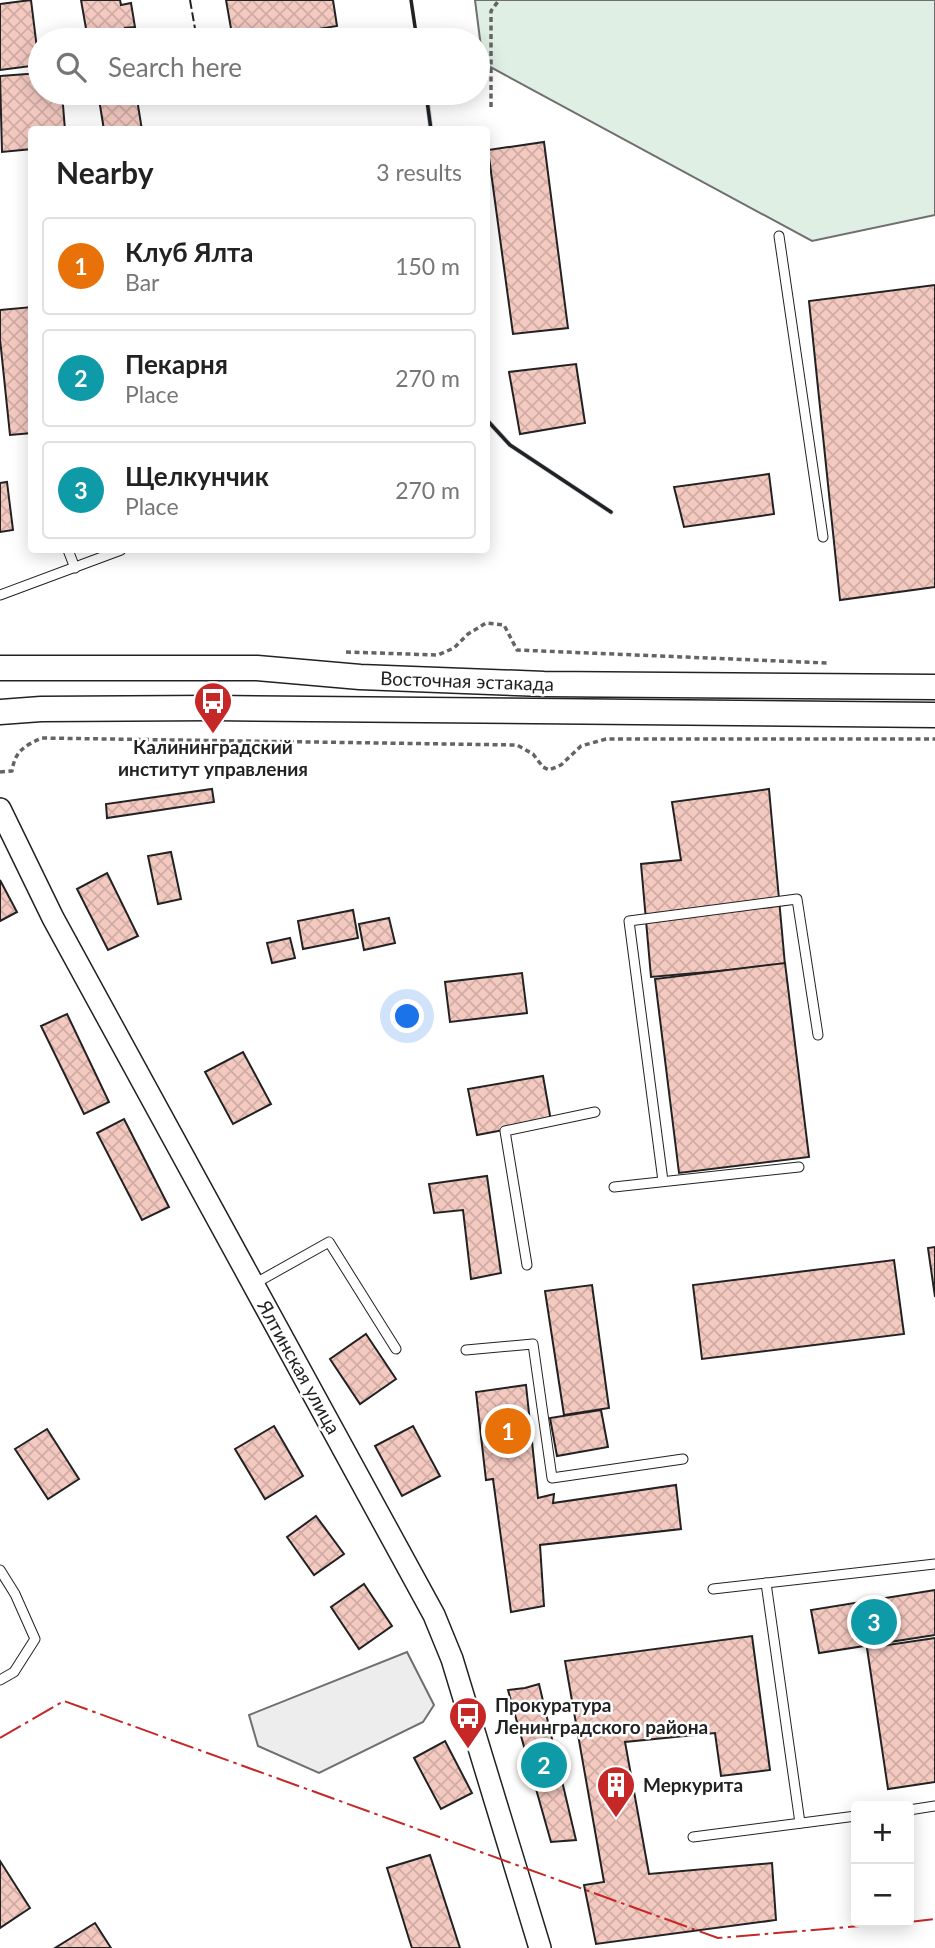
<!DOCTYPE html>
<html lang="en">
<head>
<meta charset="utf-8">
<style>
	:root { --surface:#fff; --page:#f6f6f6; --text:#222; --muted:#767676; --line:#e0e0e0; --accent:#c62828 }
	body { margin:0; font-family:Lato,sans-serif; background:var(--page); color:var(--text) }
	.controls { position:absolute; right:21px; bottom:21px; display:grid; overflow:hidden; border-radius:7px; box-shadow:0 4px 18px #0003 }
	.controls button { width:63px; height:63px; display:grid; place-items:center; padding:0; border:0; border-bottom:2px solid var(--line); background:var(--surface); color:var(--text); font:35px sans-serif }
	.you { position:absolute; left:408px; top:1017px; width:24px; height:24px; margin:-18px; border:5px solid #fff; border-radius:50%; background:#1a73e8; box-shadow:0 0 0 10px #1a73e833 }
	.badge { display:grid; place-items:center; width:46px; height:46px; border-radius:50%; background:var(--accent); color:#fff; font-size:23px; font-weight:700 }
	.pin { position:absolute; translate:-50% -50%; border:4px solid #fff; box-shadow:0 2px 7px #0006 }
	.list { margin:0; padding:0; list-style:none }
	h2 { display:flex; justify-content:space-between; align-items:center; height:91px; margin:0; padding:0 28px; font-size:30px }
	h2 small { font-size:23px; font-weight:400; color:var(--muted) }
	.list li { display:grid; grid-template-columns:46px 1fr auto; gap:21px; align-items:center; box-sizing:border-box; height:98px; margin:0 14px 14px; padding:0 14px; border:2px solid var(--line); border-radius:7px }
	.list b { display:block; font-size:26px; white-space:nowrap }
	.list p { margin:0; font-size:23px; white-space:nowrap; color:var(--muted) }
	.list em { font-size:23px; font-style:normal; color:var(--muted) }
	.icon { flex:none; width:38px; height:38px; fill:none; stroke:currentColor; stroke-width:2; stroke-linecap:round; stroke-linejoin:round }
	.map { position:relative; flex:none; width:935px; height:1948px; overflow:hidden }
	.search { position:absolute; background:var(--surface); box-shadow:0 4px 18px #0003; left:28px; top:28px; width:462px; height:77px; display:flex; align-items:center; gap:18px; box-sizing:border-box; padding:0 24px; border-radius:38px; color:var(--muted); font-size:26px }
	.panel { position:absolute; background:var(--surface); box-shadow:0 4px 18px #0003; left:28px; top:126px; width:462px; height:427px; border-radius:7px }
	.map>svg:first-child { display:block }
	.green { fill:#e0efe3; stroke:#6f6f6f; stroke-width:2 }
	.parking { fill:#ededed; stroke:#6f6f6f; stroke-width:2 }
	.lines { fill:none; stroke-linecap:round; stroke-linejoin:round }
	.stream { stroke:#c7d3dd; stroke-width:5 }
	.building { fill:url(#building-cross-hatch); stroke:#222; stroke-width:2 }
	.service-casing { stroke:#222; stroke-width:11 }
	.tertiary-casing { stroke:#222; stroke-width:24 }
	.secondary-casing { stroke:#222; stroke-width:27 }
	.path { stroke:#646464; stroke-width:3.5; stroke-dasharray:5 3.5; stroke-linecap:butt }
	.service { stroke:#fff; stroke-width:9 }
	.tertiary { stroke:#fff; stroke-width:21 }
	.secondary { stroke:#fff; stroke-width:24 }
	.fence { stroke:#222; stroke-width:2; stroke-dasharray:9 3.5; stroke-linecap:butt }
	.wall { stroke:#222; stroke-width:3.5 }
	.power { stroke:#c62828; stroke-width:2; stroke-dasharray:24 5 3.5 5; stroke-linecap:butt }
	.labels { text-anchor:middle; stroke-width:5; stroke-linejoin:round; paint-order:stroke }
	.street-label { font-size:19px; fill:#222; stroke:#fff }
	.poi-label { font-size:19px; font-weight:bold; fill:#222; stroke:#fff; text-anchor:start }
</style>
</head>
<body>
<div class="map">
<svg width="935" height="1948" viewBox="0 0 935 1948">
	<defs>
		<pattern id="building-cross-hatch" width="8" height="8" patternUnits="userSpaceOnUse" patternTransform="scale(1.75)"><rect width="8" height="8" fill="#f3c9c0"/><path d="M0 0l8 8M0 8l8-8" fill="none" stroke="#d0aca5"/></pattern>
	</defs>
	<rect width="100%" height="100%" fill="#fff"/>
	<!-- green -->
	<polygon class="green" points="475,0 935,0 935,215 812,241 483,63"/>
	<!-- parking -->
	<polygon class="parking" points="407,1652 434,1705 423,1722 319,1773 258,1746 249,1715"/>
	<g class="lines">
		<!-- stream -->
		<g class="stream">
			<polyline points="427,98 431,130"/>
			<polyline points="486,419 510,445 611,512"/>
		</g>
	</g>
	<!-- building -->
	<g class="building">
		<polygon points="31,0 39,65 0,70 0,4"/>
		<polygon points="81,0 120,0 121,5 131,3 135,27 125,28 127,40 88,40"/>
		<polygon points="226,0 333,0 337,26 251,40 233,40"/>
		<polygon points="40,73 40,93 62,93 65,130 32,130 32,149 2,152 0,76"/>
		<polygon points="98,93 136,93 142,130 104,130"/>
		<polygon points="544,142 568,328 513,334 488,150"/>
		<polygon points="935,285 935,587 840,600 809,301"/>
		<polygon points="32,307 32,433 10,435 0,339 0,310"/>
		<polygon points="576,364 585,423 520,434 509,372"/>
		<polygon points="769,474 774,514 684,527 674,487"/>
		<polygon points="7,482 13,530 0,532 0,483"/>
		<polygon points="212,789 214,802 107,818 106,804"/>
		<polygon points="769,789 785,965 651,977 641,864 681,860 672,802"/>
		<polygon points="171,852 181,899 158,904 148,856"/>
		<polygon points="107,873 138,936 108,950 77,889"/>
		<polygon points="0,880 17,912 0,921"/>
		<polygon points="353,910 358,938 303,949 298,921"/>
		<polygon points="389,918 395,943 364,950 359,924"/>
		<polygon points="290,938 295,958 272,963 267,943"/>
		<polygon points="785,963 809,1157 679,1173 655,979"/>
		<polygon points="522,973 527,1013 450,1022 445,982"/>
		<polygon points="67,1014 109,1102 84,1114 41,1026"/>
		<polygon points="243,1052 271,1104 233,1124 205,1072"/>
		<polygon points="543,1076 551,1121 477,1135 468,1089"/>
		<polygon points="124,1119 169,1207 142,1220 97,1133"/>
		<polygon points="487,1176 501,1273 471,1279 463,1210 434,1213 429,1184"/>
		<polygon points="935,1247 935,1297 928,1248"/>
		<polygon points="894,1260 904,1334 702,1359 693,1285"/>
		<polygon points="592,1285 609,1408 564,1415 545,1291"/>
		<polygon points="366,1334 396,1379 360,1404 330,1359"/>
		<polygon points="526,1385 538,1498 554,1494 553,1503 676,1485 681,1529 540,1545 544,1606 511,1612 493,1479 486,1480 476,1392"/>
		<polygon points="601,1410 608,1447 557,1456 550,1418"/>
		<polygon points="274,1426 303,1476 265,1499 235,1449"/>
		<polygon points="413,1426 440,1476 402,1496 375,1446"/>
		<polygon points="47,1429 79,1479 48,1499 15,1449"/>
		<polygon points="316,1516 344,1554 314,1575 287,1537"/>
		<polygon points="364,1584 392,1626 359,1649 331,1607"/>
		<polygon points="935,1590 935,1635 819,1653 811,1610"/>
		<polygon points="752,1636 770,1770 721,1776 715,1733 625,1742 649,1874 772,1863 776,1920 596,1944 584,1885 604,1882 565,1661"/>
		<polygon points="935,1638 935,1782 888,1789 867,1648"/>
		<polygon points="539,1684 576,1840 551,1842 508,1690 525,1688"/>
		<polygon points="445,1741 472,1793 441,1809 414,1758"/>
		<polygon points="430,1855 460,1948 412,1948 409,1939 387,1868"/>
		<polygon points="0,1861 30,1908 0,1928"/>
		<polygon points="95,1923 111,1948 55,1948"/>
	</g>
	<g class="lines">
		<defs>
			<g id="service">
				<polyline points="197,39 214,36"/>
				<polyline points="779,236 823,537"/>
				<polyline points="68,550 75,568"/>
				<polyline points="0,595 121,550"/>
				<polyline points="663,1181 629,921 797,899 818,1035"/>
				<polyline points="614,1187 799,1167"/>
				<polyline points="527,1265 505,1131 595,1112"/>
				<polyline points="254,1284 329,1242 396,1349"/>
				<polyline points="466,1350 533,1344 552,1478 683,1459"/>
				<polyline points="0,1570 15,1594 35,1639 14,1672 0,1680"/>
				<polyline points="766,1583 800,1823"/>
				<polyline points="713,1589 935,1564"/>
				<polyline points="909,1810 935,1806"/>
				<polyline points="693,1837 856,1816"/>
			</g>
			<polyline id="tertiary" points="0,809 53,918 434,1615 452,1659 540,1948"/>
			<g id="secondary">
				<polyline points="0,668 257,668 360,677 544,684 935,687"/>
				<polyline points="0,712 41,709 214,708 935,715"/>
			</g>
		</defs>
		<!-- service casing -->
		<use href="#service" class="service-casing"/>
		<!-- tertiary casing -->
		<use href="#tertiary" class="tertiary-casing"/>
		<!-- secondary casing -->
		<use href="#secondary" class="secondary-casing"/>
		<!-- path -->
		<g class="path">
			<polyline points="491,107 491,11 499,0"/>
			<polyline points="346,652 438,655 454,648 468,634 486,623 504,625 517,650 827,663"/>
			<path d="M 0,772 L 12,771 C 15,751 24,746 42,738 L 517,745 L 533,754 L 543,767 L 549,770 L 561,765 L 581,746 L 606,739 L 935,739"/>
		</g>
		<!-- service -->
		<use href="#service" class="service"/>
		<!-- tertiary -->
		<use href="#tertiary" class="tertiary"/>
		<!-- secondary -->
		<use href="#secondary" class="secondary"/>
		<!-- fence -->
		<polyline class="fence" points="190,0 197,40"/>
		<!-- wall -->
		<g class="wall">
			<polyline points="411,0 417,40"/>
			<polyline points="426,93 431,130"/>
			<polyline points="486,419 510,445 611,512"/>
		</g>
		<!-- power -->
		<g class="power">
			<polyline points="0,1738 64,1701 718,1938 909,1922"/>
			<polyline points="909,1922 935,1919"/>
		</g>
	</g>
	<!-- icons -->
	<defs>
		<symbol id="bus-pin" viewBox="-11 -11 22 30"><path d="M0 17L-7.5 6A9.5 9.5 0 1 1 7.5 6Z" fill="#c62828" stroke="#fff"/><path d="M-5-6H5V4H4V6H2V4H-2V6H-4V4H-5ZM-3.5-4V0h7V-4ZM-3.5 1.2v1.5H-2V1.2ZM2 1.2v1.5H3.5V1.2Z" fill="#fff"/></symbol>
		<symbol id="building-pin" viewBox="-11 -11 22 30"><path d="M0 17L-7.5 6A9.5 9.5 0 1 1 7.5 6Z" fill="#c62828" stroke="#fff"/><path d="M-4-6H4V6H1V3H-1V6H-4ZM-2.5-4.3h1.7v1.8h-1.7ZM.8-4.3h1.7v1.8H.8ZM-2.5-1h1.7V.8h-1.7ZM.8-1h1.7V.8H.8Z" fill="#fff"/></symbol>
	</defs>
	<g fill-rule="evenodd">
		<use href="#bus-pin" x="191" y="679" width="44" height="60"/>
		<use href="#bus-pin" x="446" y="1694" width="44" height="60"/>
		<use href="#building-pin" x="594" y="1763" width="44" height="60"/>
	</g>
	<g class="labels">
		<!-- street labels -->
		<g class="street-label">
			<text transform="translate(467 681) rotate(2)" y="7">Восточная эстакада</text>
			<text transform="translate(299 1367) rotate(61)" y="7">Ялтинская улица</text>
		</g>
		<!-- poi labels -->
		<g class="poi-label">
			<text x="213" y="754" text-anchor="middle">Калининградский<tspan x="213" dy="22">институт управления</tspan></text>
			<text x="495" y="1712">Прокуратура<tspan x="495" dy="22">Ленинградского района</tspan></text>
			<text x="643" y="1792">Меркурита</text>
		</g>
	</g>
</svg>
<div class="controls">
<button>+</button>
<button>−</button>
</div>
<div class="you"></div>
<div class="pin badge" style="left:508px;top:1431px;background:#e8710a">1</div>
<div class="pin badge" style="left:544px;top:1765px;background:#0f9aa8">2</div>
<div class="pin badge" style="left:874px;top:1622px;background:#0f9aa8">3</div>
<div class="search"><svg class="icon" aria-label="search" viewBox="0 0 24 24"><circle cx="10" cy="10" r="6"/><path d="M15 15l6 6"/></svg>Search here</div>
<section class="panel">
<h2>Nearby<small>3 results</small></h2>
<ul class="list">
<li><span class="badge" style="background:#e8710a">1</span><div><b>Клуб Ялта</b><p>Bar</p></div><em>150 m</em></li>
<li><span class="badge" style="background:#0f9aa8">2</span><div><b>Пекарня</b><p>Place</p></div><em>270 m</em></li>
<li><span class="badge" style="background:#0f9aa8">3</span><div><b>Щелкунчик</b><p>Place</p></div><em>270 m</em></li>
</ul>
</section>
</div>
</body>
</html>
